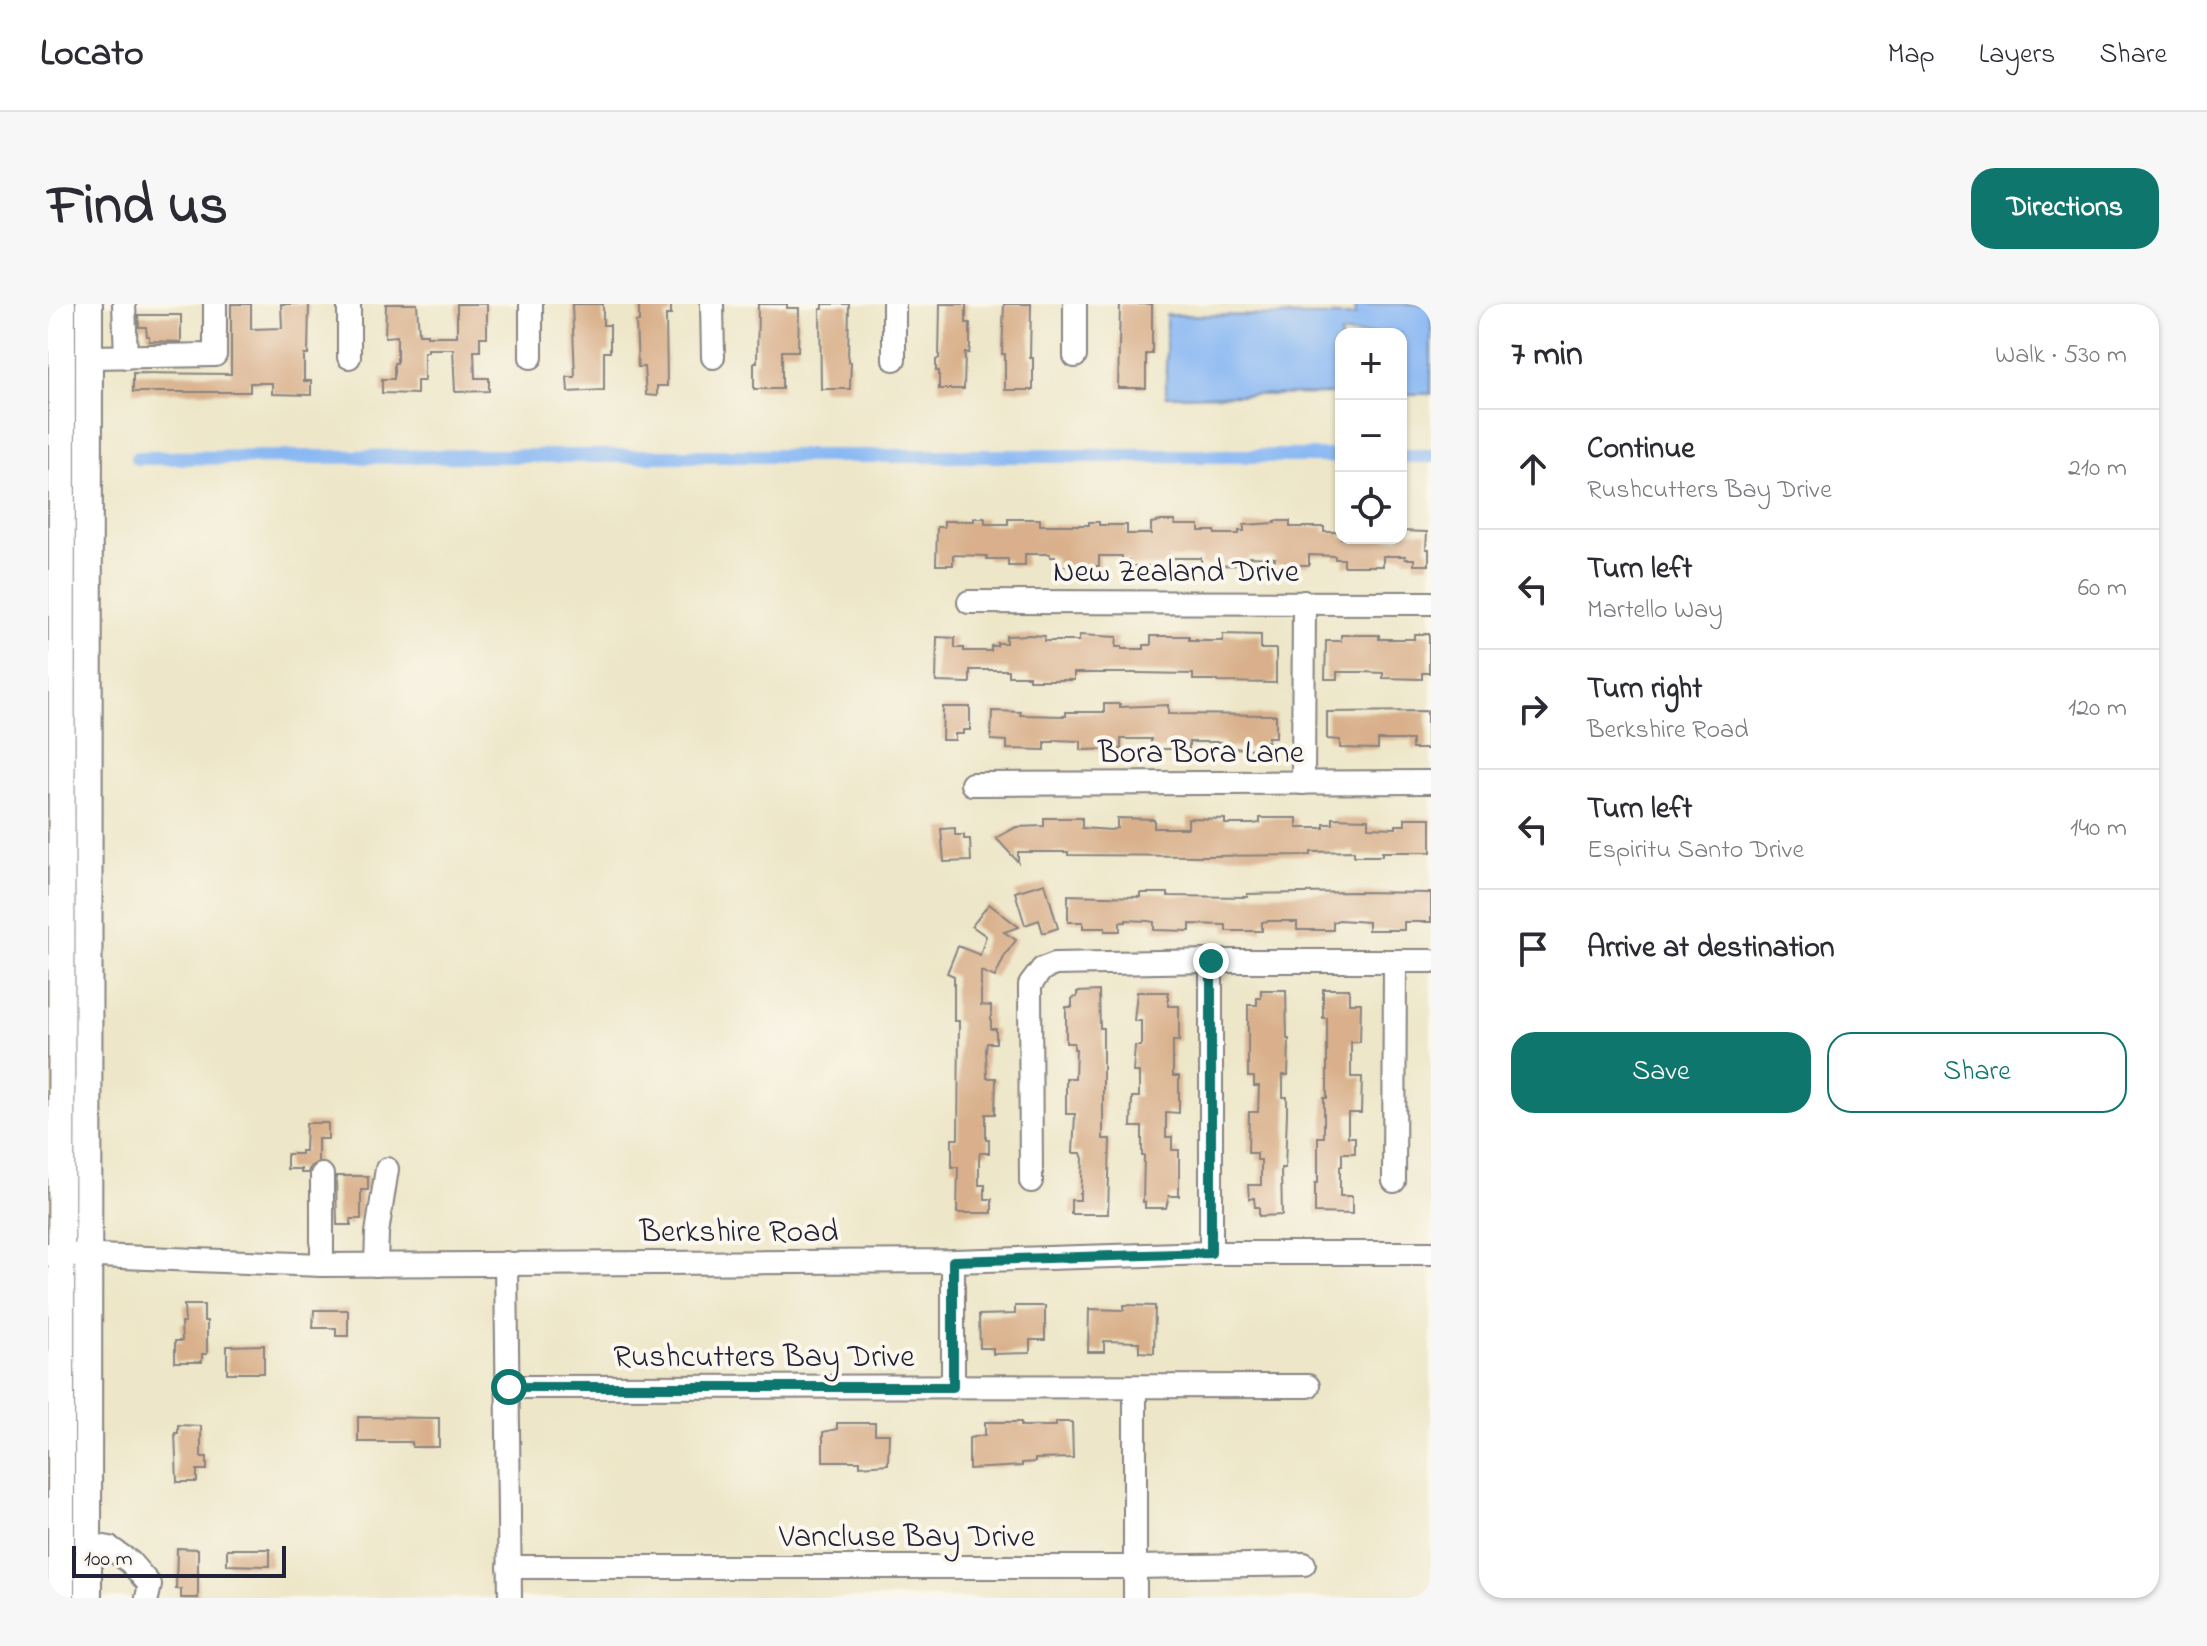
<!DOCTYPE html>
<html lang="en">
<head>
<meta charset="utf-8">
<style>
	:root { --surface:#fff; --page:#f7f7f7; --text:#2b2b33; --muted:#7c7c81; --line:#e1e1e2; --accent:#0f766e }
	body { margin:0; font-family:"Indie Flower",sans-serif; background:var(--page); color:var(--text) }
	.controls { position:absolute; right:24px; top:24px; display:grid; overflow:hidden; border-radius:16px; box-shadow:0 2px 6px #0004 }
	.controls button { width:72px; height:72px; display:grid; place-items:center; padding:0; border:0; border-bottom:2px solid var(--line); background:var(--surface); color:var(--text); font:40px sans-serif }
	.scale { position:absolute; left:24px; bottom:20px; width:214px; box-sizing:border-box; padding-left:8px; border:4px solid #22223b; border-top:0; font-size:22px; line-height:28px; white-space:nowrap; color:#22223b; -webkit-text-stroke:6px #fbf7ec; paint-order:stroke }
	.stop { position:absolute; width:24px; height:24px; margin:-18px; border:6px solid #0f766e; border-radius:50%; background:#fff }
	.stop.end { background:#0f766e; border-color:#fff; box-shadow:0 2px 8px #0008 }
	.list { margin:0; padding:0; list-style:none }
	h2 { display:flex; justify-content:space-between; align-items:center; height:104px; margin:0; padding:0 32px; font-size:34px }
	h2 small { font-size:26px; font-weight:400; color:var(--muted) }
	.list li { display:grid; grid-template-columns:52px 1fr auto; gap:24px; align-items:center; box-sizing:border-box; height:120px; padding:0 32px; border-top:2px solid var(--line) }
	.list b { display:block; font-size:30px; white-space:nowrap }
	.list p { margin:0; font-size:26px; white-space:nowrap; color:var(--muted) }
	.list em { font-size:26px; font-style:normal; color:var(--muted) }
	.actions { display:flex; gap:16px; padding:24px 32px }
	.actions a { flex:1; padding:18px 0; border:2px solid var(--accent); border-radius:24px; text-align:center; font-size:28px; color:var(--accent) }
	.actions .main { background:var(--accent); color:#fff }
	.icon { flex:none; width:44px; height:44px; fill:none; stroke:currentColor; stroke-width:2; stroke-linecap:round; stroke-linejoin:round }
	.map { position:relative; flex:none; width:1383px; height:1294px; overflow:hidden; border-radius:24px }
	header { display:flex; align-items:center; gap:48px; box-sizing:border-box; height:112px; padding:0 40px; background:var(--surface); border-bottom:2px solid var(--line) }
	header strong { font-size:38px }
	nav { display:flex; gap:44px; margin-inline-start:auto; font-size:28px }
	.intro { display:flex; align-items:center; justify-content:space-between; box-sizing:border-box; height:192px; padding:0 48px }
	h1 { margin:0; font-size:56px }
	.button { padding:20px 36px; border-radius:24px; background:var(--accent); color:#fff; font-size:28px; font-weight:700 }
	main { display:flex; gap:48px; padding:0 48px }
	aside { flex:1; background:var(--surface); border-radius:24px; box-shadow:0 2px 6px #0004 }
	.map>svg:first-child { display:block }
	.water { fill:#88b7f3; stroke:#556c97; stroke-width:2 }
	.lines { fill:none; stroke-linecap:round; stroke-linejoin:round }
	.canal { stroke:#88b7f3; stroke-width:14 }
	.building { fill:#d9b08b }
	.minor-casing { stroke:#888482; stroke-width:26 }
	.major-casing { stroke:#888482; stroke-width:30 }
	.minor { stroke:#fff; stroke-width:22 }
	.major { stroke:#fff; stroke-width:26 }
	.route { stroke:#0f766e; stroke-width:10 }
	.labels { text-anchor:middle; stroke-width:8; stroke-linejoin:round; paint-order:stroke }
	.street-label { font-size:32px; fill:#22223b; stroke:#fbf7ec }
</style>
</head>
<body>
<header>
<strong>Locato</strong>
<nav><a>Map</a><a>Layers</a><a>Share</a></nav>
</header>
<div class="intro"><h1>Find us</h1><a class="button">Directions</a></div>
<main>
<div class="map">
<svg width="1383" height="1294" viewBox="0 0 1383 1294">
	<rect width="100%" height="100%" fill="#fbf7ec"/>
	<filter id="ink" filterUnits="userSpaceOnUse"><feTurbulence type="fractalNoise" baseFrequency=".0125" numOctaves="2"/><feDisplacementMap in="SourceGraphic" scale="16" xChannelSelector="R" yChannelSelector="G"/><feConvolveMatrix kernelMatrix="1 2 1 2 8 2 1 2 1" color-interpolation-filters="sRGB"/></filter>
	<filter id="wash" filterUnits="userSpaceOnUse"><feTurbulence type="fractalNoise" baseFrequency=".006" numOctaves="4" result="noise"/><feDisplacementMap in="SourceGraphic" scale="32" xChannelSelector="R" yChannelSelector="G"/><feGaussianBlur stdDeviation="1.8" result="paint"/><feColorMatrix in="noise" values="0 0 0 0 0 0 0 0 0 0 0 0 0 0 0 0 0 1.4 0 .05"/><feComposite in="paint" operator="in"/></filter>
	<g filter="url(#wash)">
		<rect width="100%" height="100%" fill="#ede6c8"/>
		<!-- water -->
		<polygon class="water" points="1308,0 1381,0 1383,3 1383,90 1353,90 1353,30 1293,30 1293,90 1118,92 1118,11 1307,12"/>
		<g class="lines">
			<!-- canal -->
			<g class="canal">
				<polyline points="1353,152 1383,152"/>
				<polyline points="89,154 442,152 1293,152"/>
			</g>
		</g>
		<g id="blocks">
			<!-- building -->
			<g class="building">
				<polygon points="183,0 203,0 203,25 234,24 233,0 261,0 260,51 256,51 256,77 263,77 263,91 224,90 224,79 202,79 202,88 85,88 85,69 183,70"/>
				<polygon points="338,0 369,0 371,30 379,30 379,32 409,32 409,0 439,0 439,33 432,33 432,47 426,47 427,74 441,74 441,87 407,88 405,45 380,45 380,48 376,48 376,77 369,77 369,90 334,89 334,75 346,75 346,59 349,59 349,32 337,33"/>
				<polygon points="524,0 555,0 555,21 562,21 562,48 556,48 556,86 520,88 519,73 527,73"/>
				<polygon points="591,0 623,0 623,11 618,11 619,82 609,82 609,92 598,91 596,63 590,63 588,18 591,18"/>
				<polygon points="710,0 739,0 739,4 751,4 750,47 734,47 734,85 706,85 706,58 709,58"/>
				<polygon points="775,0 801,0 800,58 803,58 802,85 773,85 772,5 775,5"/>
				<polygon points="892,0 918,0 918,19 922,19 922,42 921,49 917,49 916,85 891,85 891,67 888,67 888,56 891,54"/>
				<polygon points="956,0 983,0 982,54 985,54 985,86 957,86 957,50 954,50"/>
				<polygon points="1072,0 1104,0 1104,50 1098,50 1098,84 1070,84"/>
				<polygon points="90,11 133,11 133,38 101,37 101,32 99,32 98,23 91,23"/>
				<polygon points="926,214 937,214 937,220 960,220 960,215 992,215 992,221 1041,221 1041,218 1051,218 1051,221 1079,221 1079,230 1103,230 1103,219 1113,217 1127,217 1127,221 1151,221 1151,227 1167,227 1167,230 1191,230 1191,227 1196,227 1196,221 1227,219 1227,217 1242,217 1242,223 1276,223 1276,228 1293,228 1293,234 1353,234 1353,227 1379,228 1378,245 1381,245 1381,261 1366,261 1366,255 1357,255 1357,252 1335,252 1335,262 1296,262 1296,255 1287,255 1287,252 1261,251 1261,261 1226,261 1227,254 1201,253 1201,256 1195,256 1195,261 1153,262 1153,254 1120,254 1120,262 1081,262 1081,256 1074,256 1074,252 1051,252 1051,262 1009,262 1007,253 1002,253 1002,250 977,250 977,262 960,262 960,255 939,255 939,252 905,251 905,261 888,261 889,223 896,223 896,217 926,217"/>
				<polygon points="1175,330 1213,331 1213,345 1228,345 1228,379 1170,378 1170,376 1145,376 1145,370 1088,369 1026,369 1026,376 981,376 981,372 960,372 960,366 922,366 922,379 888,378 889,333 907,334 907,344 916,344 916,347 943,347 943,342 949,342 949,339 958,339 958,332 981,331 997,332 996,337 1031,337 1032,331 1069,333 1068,343 1074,343 1074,345 1096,345 1096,341 1103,341 1103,332 1141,332 1141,336 1148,336 1147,337 1175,337"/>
				<polygon points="1366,330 1381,330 1381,369 1374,369 1374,375 1335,374 1335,369 1314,368 1289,368 1289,375 1277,375 1278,337 1293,337 1293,331 1331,331 1331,335 1366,335"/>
				<polygon points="1056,400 1072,400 1072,403 1120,401 1120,410 1228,411 1228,433 1220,433 1220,437 1214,437 1214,445 1176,444 1176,438 1141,438 1141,445 1103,445 1103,435 1073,435 1073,445 1033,446 1033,437 1006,436 1006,438 997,438 997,446 959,445 959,437 943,436 944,407 973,408 972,411 1018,412 1018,408 1056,408"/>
				<polygon points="895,403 922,403 922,426 915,426 915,430 907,430 907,436 894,436"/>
				<polygon points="1379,407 1379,445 1364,445 1364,436 1330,436 1330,445 1292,444 1292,436 1279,435 1279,408"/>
				<polygon points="996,514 1034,514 1034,524 1063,526 1069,524 1069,514 1106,515 1106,524 1140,524 1140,514 1177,515 1177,520 1205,520 1212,519 1212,514 1249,514 1249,524 1276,524 1276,520 1285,520 1285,514 1320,515 1320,523 1348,524 1348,521 1357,521 1357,514 1383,514 1383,548 1334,548 1334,552 1306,552 1306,547 1263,548 1263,551 1158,552 1020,551 1020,548 970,548 970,558 948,534 968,523 996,522"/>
				<polygon points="907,524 907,531 916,531 916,535 922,535 923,557 896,558 893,525"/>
				<polygon points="997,579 1010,624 995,629 991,616 977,621 967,588"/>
				<polygon points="1307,588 1383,589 1383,618 1356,618 1356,626 1320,626 1320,618 1291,616 1285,618 1285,626 1249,626 1249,618 1242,618 1242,617 1220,617 1214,618 1214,627 1178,627 1178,621 1142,620 1142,627 1106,626 1106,618 1100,617 1078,616 1078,618 1072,618 1072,627 1057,627 1057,624 1035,624 1035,618 1020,618 1020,591 1092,593 1092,589 1120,589 1120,592 1199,593 1199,590"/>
				<polygon points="941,600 971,623 956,628 968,636 957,651 947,673 933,667 933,701 943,702 943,725 948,725 948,739 939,739 938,746 939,774 948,774 947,810 938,810 938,835 941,835 941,849 932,849 931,856 931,881 937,881 937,895 944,895 944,909 909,909 910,863 904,863 904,835 910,835 911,717 906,717 906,672 899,669 910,642 932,651 938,632 924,622"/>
				<polygon points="1275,685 1301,685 1301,699 1313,699 1312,738 1303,738 1303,773 1314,773 1313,809 1300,809 1300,833 1307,833 1307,849 1294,849 1294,862 1292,862 1292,892 1304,892 1304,910 1267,909 1267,879 1270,879 1270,833 1276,833 1276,794 1279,794 1279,714 1275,714"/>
				<polygon points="1213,686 1238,686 1239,735 1241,735 1240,771 1235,771 1235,793 1239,793 1239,809 1237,864 1233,864 1234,911 1211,912 1211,903 1207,903 1206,894 1201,895 1200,881 1213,881 1213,856 1209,856 1209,849 1200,849 1201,808 1210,808 1211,782 1206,782 1206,773 1200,773 1200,701 1209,701 1209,694 1213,694"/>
				<polygon points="1051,687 1052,724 1055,724 1055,835 1062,835 1060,910 1023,910 1023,896 1032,896 1032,890 1033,890 1035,855 1033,849 1025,849 1027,810 1018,810 1018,774 1027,774 1028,745 1026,745 1026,739 1018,739 1018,703 1024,703 1024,694 1029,693 1029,688"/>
				<polygon points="1089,688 1120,688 1120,702 1131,702 1131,737 1125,737 1125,772 1131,772 1131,809 1118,808 1118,833 1124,833 1124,846 1131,846 1131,892 1121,892 1118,904 1097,904 1097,898 1095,898 1096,852 1094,852 1094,823 1083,823 1084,793 1091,793 1091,768 1085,768 1087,742 1093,742 1093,717 1086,717"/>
				<polygon points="258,819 280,819 280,835 270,835 270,858 262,863 260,869 253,869 253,865 239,865 239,850 253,850 253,847 257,847"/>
				<polygon points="288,872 320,872 320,886 313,886 313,915 303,915 303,921 289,921"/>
				<polygon points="136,1001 156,1001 156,1017 159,1017 159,1050 154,1050 154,1058 127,1058 127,1037 134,1037 133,1019 137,1019"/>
				<polygon points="1076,1001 1107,1002 1106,1049 1091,1048 1091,1038 1056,1037 1056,1048 1040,1048 1041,1005 1076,1006"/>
				<polygon points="967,1002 997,1002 997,1036 982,1036 982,1049 945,1050 945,1044 932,1044 931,1011 967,1010"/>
				<polygon points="266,1006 300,1006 300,1032 288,1032 288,1024 265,1024"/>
				<polygon points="216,1041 216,1069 179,1069 179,1042"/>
				<polygon points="310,1113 391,1114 391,1143 364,1143 364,1138 310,1138"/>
				<polygon points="937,1118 973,1118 973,1122 1008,1122 1008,1118 1024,1118 1025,1154 987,1155 987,1158 974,1159 974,1162 921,1165 921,1134 937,1131"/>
				<polygon points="789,1119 827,1119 827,1130 841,1130 840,1160 812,1162 812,1157 775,1157 775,1128 789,1125"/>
				<polygon points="130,1121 153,1122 153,1153 159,1153 159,1166 149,1166 149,1178 129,1178 127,1129 130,1129"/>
				<polygon points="129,1244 150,1245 150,1294 133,1294 133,1285 128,1285"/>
				<polygon points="179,1245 222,1245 222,1262 179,1261"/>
			</g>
		</g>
	</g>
	<g filter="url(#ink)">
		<use href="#blocks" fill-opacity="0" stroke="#888482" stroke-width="2"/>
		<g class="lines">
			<defs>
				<g id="minor">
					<polyline points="76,0 78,53"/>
					<polyline points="301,0 301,53"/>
					<polyline points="483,0 483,53"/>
					<polyline points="664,0 665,53"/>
					<polyline points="846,0 846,55"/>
					<polyline points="1027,0 1027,52"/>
					<polyline points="41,53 167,51 167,0"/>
					<polyline points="921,298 1383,299"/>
					<polyline points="1255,479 1256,298"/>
					<polyline points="924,480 1383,478"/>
					<polyline points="1163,657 1163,949"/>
					<polyline points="274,871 274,961"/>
					<polyline points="983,877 982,681 994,665 1007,660 1163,657 1383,657"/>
					<polyline points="1346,877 1347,657"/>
					<polyline points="0,950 274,961 905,957 1163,949 1383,949"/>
					<polyline points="905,957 905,1083"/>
					<polyline points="458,959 462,1294"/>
					<polyline points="328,961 329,929 339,865"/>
					<polyline points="461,1083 1260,1082"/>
					<polyline points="1087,1083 1087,1294"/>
					<polyline points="40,1240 62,1244 82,1258 102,1281 99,1294"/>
					<polyline points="461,1263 1086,1263 1256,1260"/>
				</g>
				<g id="major">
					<polyline points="13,1294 14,0"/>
					<polyline points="40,1294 41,0"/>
				</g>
			</defs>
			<!-- minor casing -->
			<use href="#minor" class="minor-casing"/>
			<!-- major casing -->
			<use href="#major" class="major-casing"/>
			<!-- minor -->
			<use href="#minor" class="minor"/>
			<!-- major -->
			<use href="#major" class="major"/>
		</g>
	</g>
	<g class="lines" filter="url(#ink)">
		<!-- route -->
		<polyline class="route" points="461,1083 905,1083 905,957 1163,949 1163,657"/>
	</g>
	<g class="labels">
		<!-- street labels -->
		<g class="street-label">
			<text x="1128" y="277">New Zealand Drive</text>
			<text x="1153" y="458">Bora Bora Lane</text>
			<text x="691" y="937">Berkshire Road</text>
			<text x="716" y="1062">Rushcutters Bay Drive</text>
			<text x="859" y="1242">Vancluse Bay Drive</text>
		</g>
	</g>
</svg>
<div class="controls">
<button>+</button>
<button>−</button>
<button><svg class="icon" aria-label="locate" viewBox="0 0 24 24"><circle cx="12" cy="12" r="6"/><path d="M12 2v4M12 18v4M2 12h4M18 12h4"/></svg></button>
</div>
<div class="scale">100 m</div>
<div class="stop" style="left:461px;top:1083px"></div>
<div class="stop end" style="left:1163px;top:657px"></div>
</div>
<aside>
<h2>7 min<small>Walk · 530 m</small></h2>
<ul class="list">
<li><svg class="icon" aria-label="ahead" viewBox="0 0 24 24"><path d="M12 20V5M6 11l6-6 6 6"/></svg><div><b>Continue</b><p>Rushcutters Bay Drive</p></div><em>210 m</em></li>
<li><svg class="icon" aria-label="left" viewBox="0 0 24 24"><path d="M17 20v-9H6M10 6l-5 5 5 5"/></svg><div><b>Turn left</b><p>Martello Way</p></div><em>60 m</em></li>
<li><svg class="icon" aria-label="right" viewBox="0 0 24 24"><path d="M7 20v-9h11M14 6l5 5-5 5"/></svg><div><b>Turn right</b><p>Berkshire Road</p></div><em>120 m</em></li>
<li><svg class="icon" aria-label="left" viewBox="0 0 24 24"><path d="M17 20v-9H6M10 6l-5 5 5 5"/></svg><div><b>Turn left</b><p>Espiritu Santo Drive</p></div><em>140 m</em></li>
<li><svg class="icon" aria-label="arrive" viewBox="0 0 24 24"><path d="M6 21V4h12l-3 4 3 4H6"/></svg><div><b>Arrive at destination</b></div></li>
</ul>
<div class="actions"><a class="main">Save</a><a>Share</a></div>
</aside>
</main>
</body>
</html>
